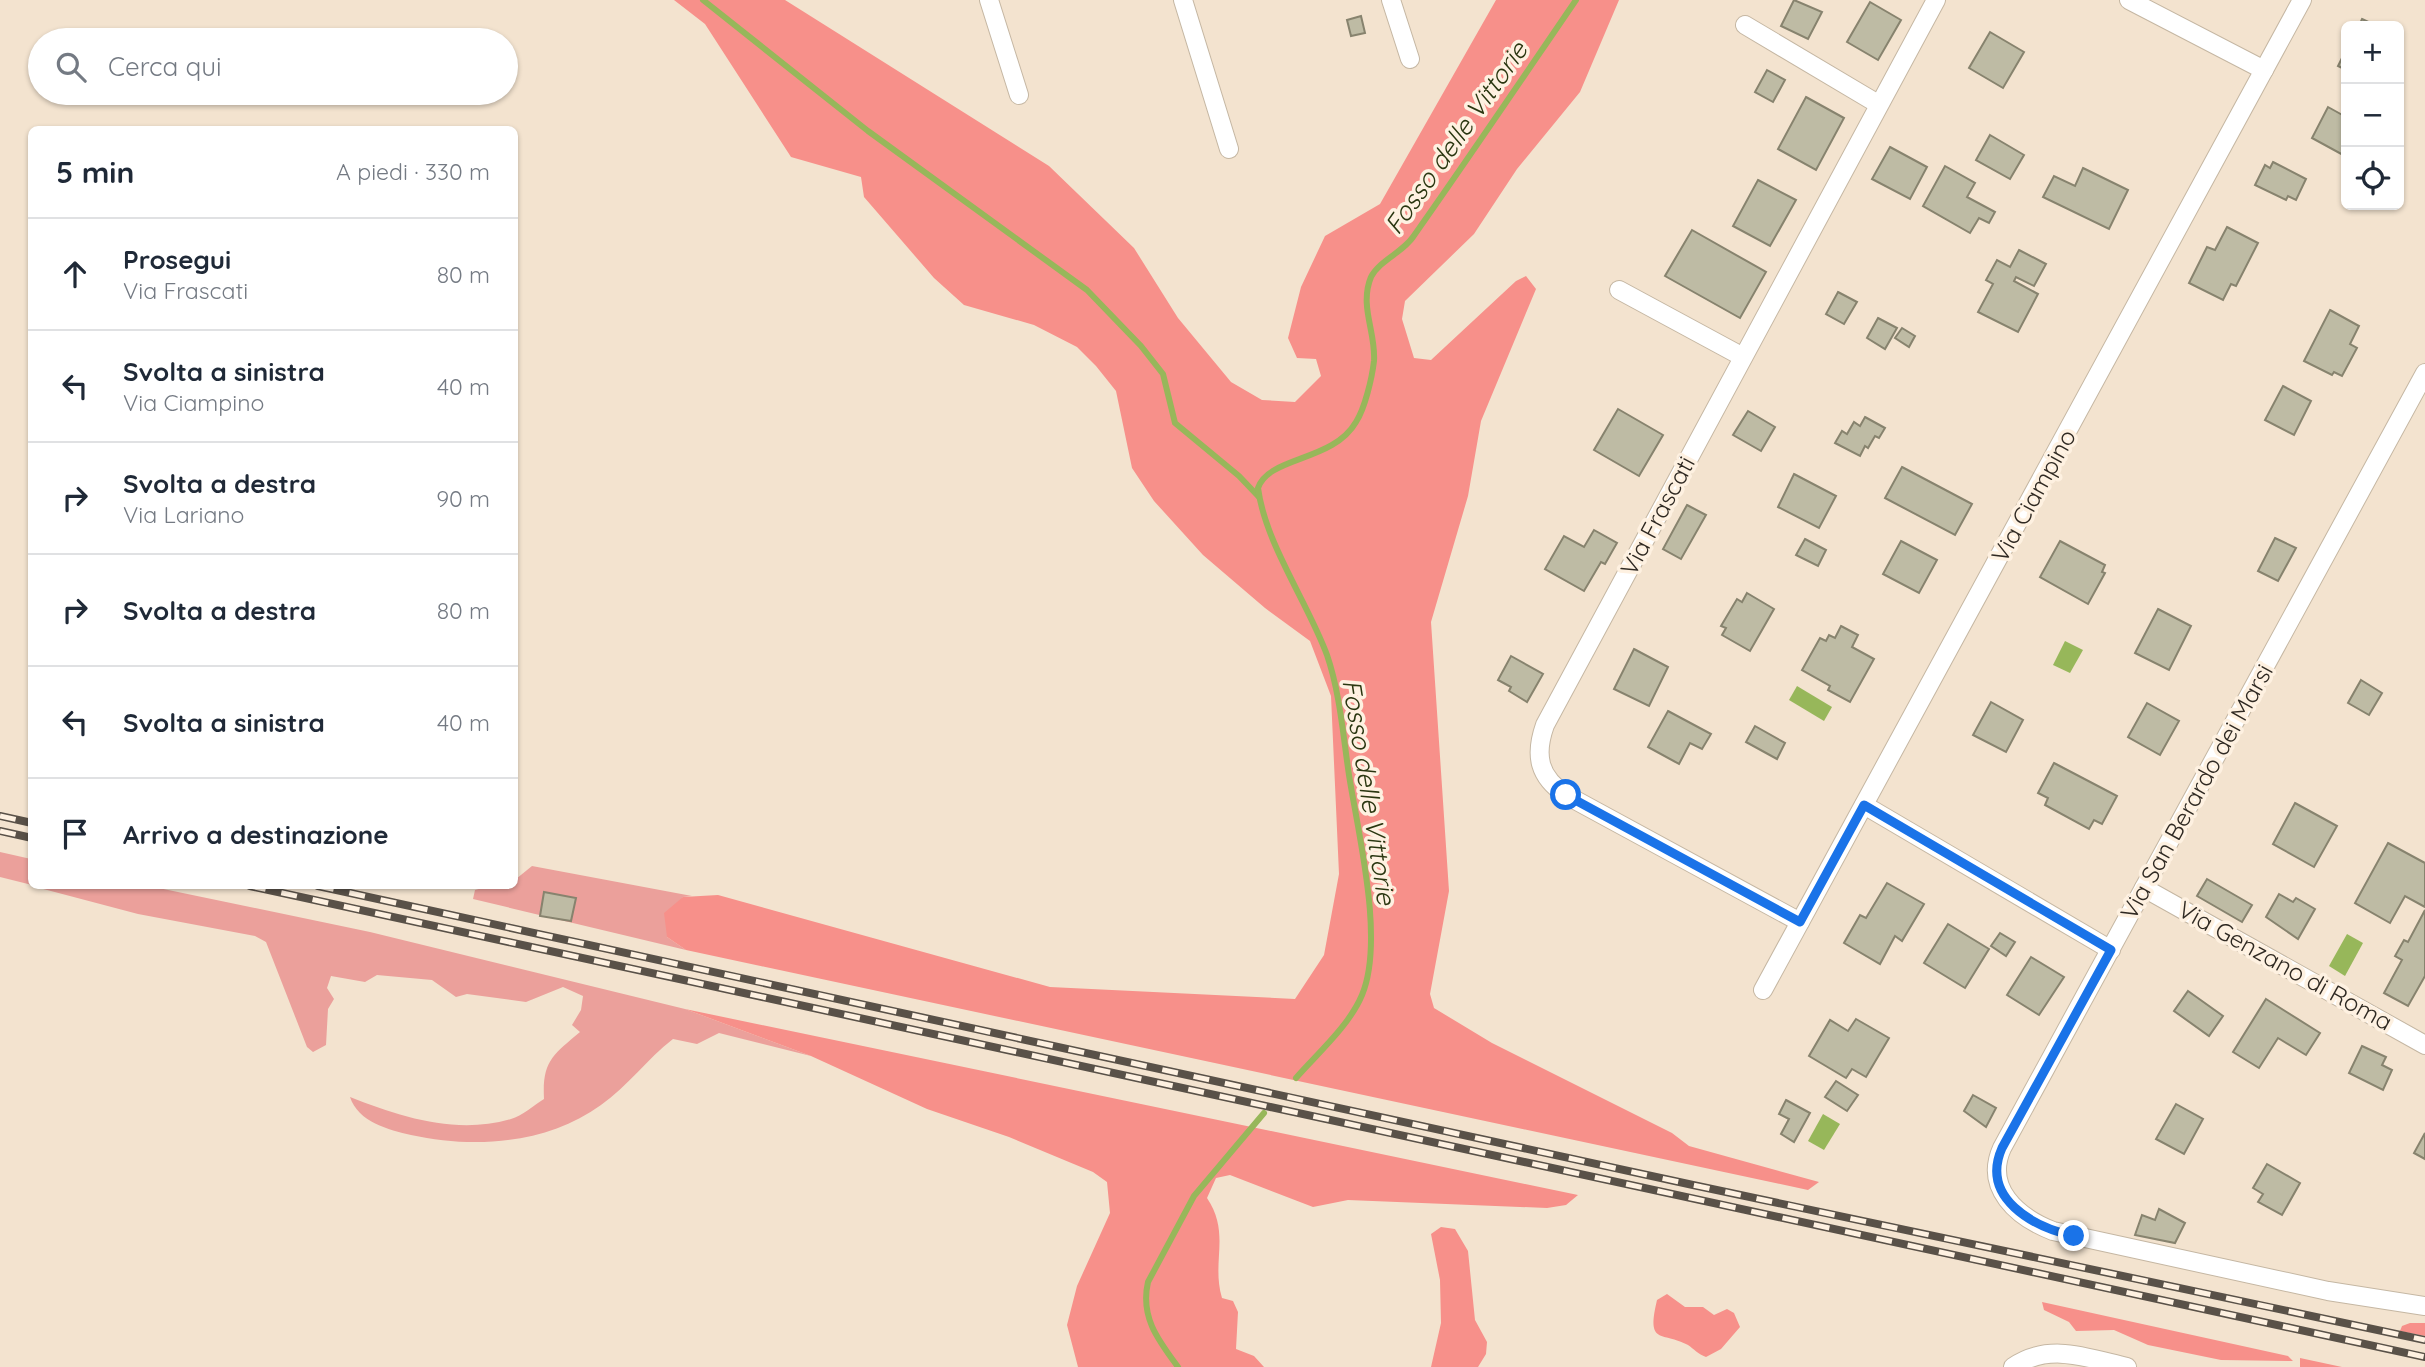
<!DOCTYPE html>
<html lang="it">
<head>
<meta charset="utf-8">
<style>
	:root { --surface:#fff; --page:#f6f6f7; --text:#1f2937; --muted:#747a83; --line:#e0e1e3 }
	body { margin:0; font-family:Quicksand,sans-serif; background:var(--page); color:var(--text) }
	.controls { position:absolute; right:21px; top:21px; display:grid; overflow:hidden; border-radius:10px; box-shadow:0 2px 5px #0004 }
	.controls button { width:63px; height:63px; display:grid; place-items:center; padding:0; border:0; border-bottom:2px solid var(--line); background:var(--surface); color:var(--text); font:35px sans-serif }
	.stop { position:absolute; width:21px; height:21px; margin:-16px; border:5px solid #1a73e8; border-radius:50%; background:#fff }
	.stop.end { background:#1a73e8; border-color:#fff; box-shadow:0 2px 7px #0008 }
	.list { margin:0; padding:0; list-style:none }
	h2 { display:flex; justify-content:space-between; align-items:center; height:91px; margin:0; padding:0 28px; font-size:30px }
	h2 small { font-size:23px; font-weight:400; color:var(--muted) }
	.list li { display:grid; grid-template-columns:46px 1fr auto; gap:21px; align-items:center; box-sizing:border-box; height:112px; padding:0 28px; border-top:2px solid var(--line) }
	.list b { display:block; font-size:26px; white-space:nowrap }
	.list p { margin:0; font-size:23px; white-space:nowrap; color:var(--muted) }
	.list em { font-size:23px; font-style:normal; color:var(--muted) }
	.icon { flex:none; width:38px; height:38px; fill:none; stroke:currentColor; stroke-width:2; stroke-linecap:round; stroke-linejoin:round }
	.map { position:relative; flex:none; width:2425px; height:1367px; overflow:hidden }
	.search { position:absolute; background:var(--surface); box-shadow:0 2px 5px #0004; left:28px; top:28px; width:490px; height:77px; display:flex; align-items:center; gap:18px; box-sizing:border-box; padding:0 24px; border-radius:38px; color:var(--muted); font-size:26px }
	.panel { position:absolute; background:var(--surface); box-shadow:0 2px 5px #0004; left:28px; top:126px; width:490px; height:763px; border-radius:10px }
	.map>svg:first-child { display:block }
	.green { fill:#eba09b }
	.forest { fill:#f7908a }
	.water { fill:#97b75a }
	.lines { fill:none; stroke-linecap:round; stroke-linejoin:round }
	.stream { stroke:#97b75a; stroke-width:6 }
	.building { fill:#bebba4; stroke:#87836e; stroke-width:2 }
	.minor-casing { stroke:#c5b7a3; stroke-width:20 }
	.minor { stroke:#fff; stroke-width:18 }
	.rail-casing { stroke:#595148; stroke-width:8 }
	.rail { stroke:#fef1e1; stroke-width:5; stroke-dasharray:16; stroke-linecap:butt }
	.route { stroke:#1a73e8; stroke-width:9 }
	.labels { text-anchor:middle; stroke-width:7; stroke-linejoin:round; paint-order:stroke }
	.street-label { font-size:24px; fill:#2f2922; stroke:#fef1e1 }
	.water-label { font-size:26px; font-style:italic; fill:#2a3610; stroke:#fef1e1 }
</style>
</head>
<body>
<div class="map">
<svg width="2425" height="1367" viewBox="0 0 2425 1367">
	<rect width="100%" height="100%" fill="#f3e3cf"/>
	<!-- green -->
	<g class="green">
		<polygon points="0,852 31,859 32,885 0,877"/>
		<polygon points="532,866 692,896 683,897 667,937 686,950 473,899 475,890 490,886 514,886 516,879"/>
		<path d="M 32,886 L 149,886 L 370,932 L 685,1009 L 811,1056 L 719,1033 L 697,1044 L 673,1039 C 647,1059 628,1086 601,1105 C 547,1144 475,1149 411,1135 C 389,1130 358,1122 350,1097 C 401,1117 456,1135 511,1119 C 522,1116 534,1105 544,1099 C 542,1061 553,1055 580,1032 L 572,1025 L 581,1010 L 583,996 L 563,987 L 526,1002 L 467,994 L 456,997 L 432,980 L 377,975 L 365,982 L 331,976 L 327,988 L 334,999 L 328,1009 L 326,1045 L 313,1052 L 307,1047 L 266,942 L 255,936 L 138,914 Z"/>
	</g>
	<!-- forest -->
	<g class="forest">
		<polygon points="674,0 785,0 1049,166 1134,248 1178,318 1231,382 1262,400 1295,402 1321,376 1316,359 1297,358 1288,338 1301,287 1325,236 1380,204 1496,0 1619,0 1580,92 1517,169 1474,234 1405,301 1402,319 1414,358 1431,360 1516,281 1526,276 1536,289 1481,421 1468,496 1431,622 1449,891 1430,994 1434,1008 1492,1043 1672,1133 1689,1146 1819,1182 1808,1190 686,950 667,937 664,913 683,897 718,895 1050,987 1295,999 1324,955 1339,874 1331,696 1310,641 1265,608 1203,555 1154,501 1132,468 1116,391 1096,366 1077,347 1034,325 964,305 934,278 864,197 861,177 791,157 705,24"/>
		<path d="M 685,1009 L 1578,1195 L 1566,1205 L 1547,1208 L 1348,1200 L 1313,1207 L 1230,1175 L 1216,1178 L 1207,1198 C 1231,1234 1211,1261 1222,1298 L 1233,1301 L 1238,1312 L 1236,1349 L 1254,1356 L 1264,1367 L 1078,1367 L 1067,1325 L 1077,1286 L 1110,1213 L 1107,1182 L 1093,1172 L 1009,1137 L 927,1109 L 811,1056 Z"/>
		<polygon points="1441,1227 1455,1229 1468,1251 1475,1320 1487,1342 1486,1354 1478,1367 1431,1367 1441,1323 1440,1280 1431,1234"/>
		<path d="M 1667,1294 L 1685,1307 L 1703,1307 L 1714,1315 L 1727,1309 L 1734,1313 L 1740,1327 L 1721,1349 L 1706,1357 C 1698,1354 1694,1349 1688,1345 C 1662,1331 1646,1346 1657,1300 Z"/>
		<polygon points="2042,1302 2288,1356 2293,1361 2221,1360 2148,1345 2114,1330 2076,1331 2069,1322 2044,1310"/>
		<polygon points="2410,1323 2425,1323 2425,1336 2400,1331 2402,1326"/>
		<polygon points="2300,1358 2342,1367 2300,1367"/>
	</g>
	<!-- water -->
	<g class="water">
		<polygon points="2065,641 2083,650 2070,673 2053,665"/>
		<polygon points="1797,686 1832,707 1824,721 1789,700"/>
		<polygon points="2347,934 2363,943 2345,976 2329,966"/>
		<polygon points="1823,1114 1840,1124 1824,1150 1808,1141"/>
	</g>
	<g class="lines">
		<!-- stream -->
		<g class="stream">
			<polyline points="703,0 868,131 1087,290 1141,346 1163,374 1175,423 1239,476 1259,497"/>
			<path d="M 1296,1078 C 1318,1053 1349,1026 1362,995 C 1385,940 1358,833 1349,775 C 1343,735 1340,693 1327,655 C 1308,603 1265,543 1258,488 C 1269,456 1333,462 1356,422 C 1365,408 1372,378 1374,361 C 1376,332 1359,306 1371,277 C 1379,261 1403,252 1413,237 C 1468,159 1522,79 1576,0"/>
			<path d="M 1178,1367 C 1158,1340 1140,1317 1148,1282 L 1194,1196 L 1264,1113"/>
		</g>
	</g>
	<!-- building -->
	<g class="building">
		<polygon points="1794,0 1822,12 1808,39 1781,26"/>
		<polygon points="1870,2 1901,20 1878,60 1847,42"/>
		<polygon points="1361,16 1365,33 1351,36 1347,20"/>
		<polygon points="2362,19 2377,26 2359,26"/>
		<polygon points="1990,32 2024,52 2003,88 1969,68"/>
		<polygon points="2346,50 2346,70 2338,66"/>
		<polygon points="1767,70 1785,80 1773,102 1755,92"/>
		<polygon points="1806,97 1844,118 1816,170 1778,149"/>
		<polygon points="2328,107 2346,117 2345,156 2312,138"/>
		<polygon points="1990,135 2024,155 2010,179 1976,160"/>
		<polygon points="1890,147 1927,167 1910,199 1872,179"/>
		<polygon points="2273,162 2306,179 2296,200 2288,196 2286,200 2255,185 2265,165 2270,168"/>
		<polygon points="1945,166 1975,183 1967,197 1995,212 1989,223 1979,218 1970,233 1923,206"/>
		<polygon points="2083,168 2128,190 2109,229 2043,197 2054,176 2075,186"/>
		<polygon points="1758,180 1796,200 1770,246 1733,226"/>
		<polygon points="2227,227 2258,243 2236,286 2231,284 2223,300 2189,283 2207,247 2215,250"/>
		<polygon points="1692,230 1766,272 1740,318 1665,276"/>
		<polygon points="2019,250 2046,264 2034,286 2016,277 2014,281 2038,294 2018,332 1978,312 1993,284 1986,280 1997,260 2010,267"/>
		<polygon points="1838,292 1857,302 1844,324 1826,314"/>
		<polygon points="2330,310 2359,326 2350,344 2357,348 2342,376 2334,372 2332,375 2304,361"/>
		<polygon points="1878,318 1897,328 1885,349 1867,338"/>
		<polygon points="1902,328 1915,336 1909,347 1895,338"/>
		<polygon points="2283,386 2311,401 2294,435 2265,420"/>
		<polygon points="1618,409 1663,435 1639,476 1594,450"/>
		<polygon points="1748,411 1775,427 1761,451 1733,435"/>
		<polygon points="1865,417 1885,428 1879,438 1875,436 1868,448 1865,446 1860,456 1835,443 1842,431 1847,434 1854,422 1860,426"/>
		<polygon points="1902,467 1972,504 1955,535 1885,498"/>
		<polygon points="1794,474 1836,496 1819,528 1778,507"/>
		<polygon points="1687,505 1706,515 1681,559 1663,549"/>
		<polygon points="1594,530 1617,543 1605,564 1601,562 1584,591 1545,569 1564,536 1584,547"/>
		<polygon points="2275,538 2296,548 2278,581 2258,571"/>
		<polygon points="1805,539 1826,550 1818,566 1796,555"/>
		<polygon points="1901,541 1937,560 1919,593 1883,574"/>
		<polygon points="2060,541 2105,565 2102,572 2105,573 2088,604 2040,577"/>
		<polygon points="1747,593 1774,609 1750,651 1722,635 1726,628 1721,626 1737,599 1742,602"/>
		<polygon points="2158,609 2191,626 2169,670 2135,653"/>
		<polygon points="1841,626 1858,635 1852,647 1874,659 1850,702 1828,690 1830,686 1802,670 1820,638 1826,641 1829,635 1835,638"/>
		<polygon points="1634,649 1668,667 1649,706 1614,689"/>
		<polygon points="1511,656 1543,674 1527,702 1509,691 1511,687 1498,680"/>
		<polygon points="2361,680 2382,693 2369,715 2348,703"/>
		<polygon points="1991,702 2023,720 2006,752 1973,735"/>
		<polygon points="2147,703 2179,721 2160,755 2128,737"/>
		<polygon points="1668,711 1711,734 1702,749 1690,743 1679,764 1648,747"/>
		<polygon points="1755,726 1785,743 1777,759 1746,742"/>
		<polygon points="2054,763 2117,796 2102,824 2094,820 2089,829 2045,805 2048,798 2038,793"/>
		<polygon points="2295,803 2337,826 2314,867 2273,844"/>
		<polygon points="2388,843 2425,863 2425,907 2405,896 2390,923 2355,903"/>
		<polygon points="2207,879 2252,905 2242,922 2197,896"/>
		<polygon points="1887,883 1924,904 1902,941 1895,936 1880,964 1844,943 1860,915 1866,918"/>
		<polygon points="544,892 576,898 571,921 540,916"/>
		<polygon points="2279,894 2293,902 2296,898 2315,909 2298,939 2266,917"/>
		<polygon points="2425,910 2425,976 2408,1006 2384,993 2402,960 2395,956 2404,940 2408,942"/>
		<polygon points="1948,924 1989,949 1965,988 1924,963"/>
		<polygon points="2000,933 2015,942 2006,956 1991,946"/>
		<polygon points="2031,957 2064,977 2039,1015 2007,995"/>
		<polygon points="2188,991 2223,1016 2209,1036 2174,1011"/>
		<polygon points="2266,999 2320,1033 2306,1055 2278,1038 2259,1068 2233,1052"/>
		<polygon points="1856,1019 1889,1038 1866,1077 1852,1069 1846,1078 1809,1056 1830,1020 1848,1031"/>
		<polygon points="2362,1046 2386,1057 2382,1065 2392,1070 2383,1090 2349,1073"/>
		<polygon points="1836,1081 1858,1095 1847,1111 1825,1097"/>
		<polygon points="1973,1095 1996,1108 1986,1127 1964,1111"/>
		<polygon points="1786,1100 1810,1113 1794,1142 1781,1134 1789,1119 1779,1114"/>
		<polygon points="2176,1104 2203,1119 2184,1154 2156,1139"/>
		<polygon points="2425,1133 2425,1159 2414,1153"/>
		<polygon points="2267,1164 2300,1183 2282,1215 2258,1202 2263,1194 2253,1188"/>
		<polygon points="2159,1209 2185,1223 2175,1243 2135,1235 2142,1215 2155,1220"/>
	</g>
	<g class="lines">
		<defs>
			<g id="minor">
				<polyline points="989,0 1019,95"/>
				<polyline points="1183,0 1229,149"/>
				<polyline points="1391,0 1410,59"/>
				<polyline points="2129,0 2264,70"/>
				<polyline points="1745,25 1878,104"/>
				<polyline points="1619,290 1743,357"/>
				<path d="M 2425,373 L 2002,1148 C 1984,1188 2017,1217 2053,1231 L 2328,1291 L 2425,1306"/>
				<polyline points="1864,805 2111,950"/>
				<polyline points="2144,888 2425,1045"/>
				<path d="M 1800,922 L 1566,795 C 1539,777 1534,756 1545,725 L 1936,0"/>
				<polyline points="1763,990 2302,0"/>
				<path d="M 2013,1367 C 2049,1342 2088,1358 2127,1367"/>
			</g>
		</defs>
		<!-- minor casing -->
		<use href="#minor" class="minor-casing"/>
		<!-- minor -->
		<use href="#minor" class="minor"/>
		<defs>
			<g id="rail">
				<polyline points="0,816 32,823"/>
				<polyline points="0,831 32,838"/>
				<polyline points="250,886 2425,1357"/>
				<polyline points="318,886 1693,1185 2425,1340"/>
			</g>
		</defs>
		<!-- rail casing -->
		<use href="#rail" class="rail-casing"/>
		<!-- rail -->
		<use href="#rail" class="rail"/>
	</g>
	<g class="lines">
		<!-- route -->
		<path class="route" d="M 1566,795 L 1800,922 L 1864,805 L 2111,950 L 2002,1148 C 1980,1198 2033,1227 2074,1236"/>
	</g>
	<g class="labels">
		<!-- street labels -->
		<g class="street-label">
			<text transform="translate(2034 496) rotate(-61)" y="8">Via Ciampino</text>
			<text transform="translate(1658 516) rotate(-62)" y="8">Via Frascati</text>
			<text transform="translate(2197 792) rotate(-61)" y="8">Via San Berardo dei Marsi</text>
			<text transform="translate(2285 966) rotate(29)" y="8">Via Genzano di Roma</text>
		</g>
		<!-- water labels -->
		<g class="water-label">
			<text transform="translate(1456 138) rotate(-55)" y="9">Fosso delle Vittorie</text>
			<text transform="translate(1369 792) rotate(81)" y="9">Fosso delle Vittorie</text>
		</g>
	</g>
</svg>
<div class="controls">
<button>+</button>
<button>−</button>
<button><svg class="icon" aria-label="locate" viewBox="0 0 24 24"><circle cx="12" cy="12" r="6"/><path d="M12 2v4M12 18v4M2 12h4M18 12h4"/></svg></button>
</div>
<div class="stop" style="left:1566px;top:795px"></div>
<div class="stop end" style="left:2074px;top:1236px"></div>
<div class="search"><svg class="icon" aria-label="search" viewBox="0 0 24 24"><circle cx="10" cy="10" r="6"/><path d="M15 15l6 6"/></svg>Cerca qui</div>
<section class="panel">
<h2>5 min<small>A piedi · 330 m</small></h2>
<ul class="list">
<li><svg class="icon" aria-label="ahead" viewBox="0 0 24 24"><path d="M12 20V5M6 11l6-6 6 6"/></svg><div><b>Prosegui</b><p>Via Frascati</p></div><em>80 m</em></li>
<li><svg class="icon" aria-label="left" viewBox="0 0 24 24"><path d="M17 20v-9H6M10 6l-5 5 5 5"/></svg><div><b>Svolta a sinistra</b><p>Via Ciampino</p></div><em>40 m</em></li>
<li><svg class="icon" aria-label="right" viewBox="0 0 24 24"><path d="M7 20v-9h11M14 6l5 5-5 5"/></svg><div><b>Svolta a destra</b><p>Via Lariano</p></div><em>90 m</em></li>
<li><svg class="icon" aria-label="right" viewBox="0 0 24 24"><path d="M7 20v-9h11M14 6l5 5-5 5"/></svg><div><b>Svolta a destra</b></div><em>80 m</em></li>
<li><svg class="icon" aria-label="left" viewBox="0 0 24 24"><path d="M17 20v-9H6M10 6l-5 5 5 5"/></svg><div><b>Svolta a sinistra</b></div><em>40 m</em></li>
<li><svg class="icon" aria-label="arrive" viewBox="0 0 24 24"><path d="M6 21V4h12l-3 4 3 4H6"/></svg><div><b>Arrivo a destinazione</b></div></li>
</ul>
</section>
</div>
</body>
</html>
